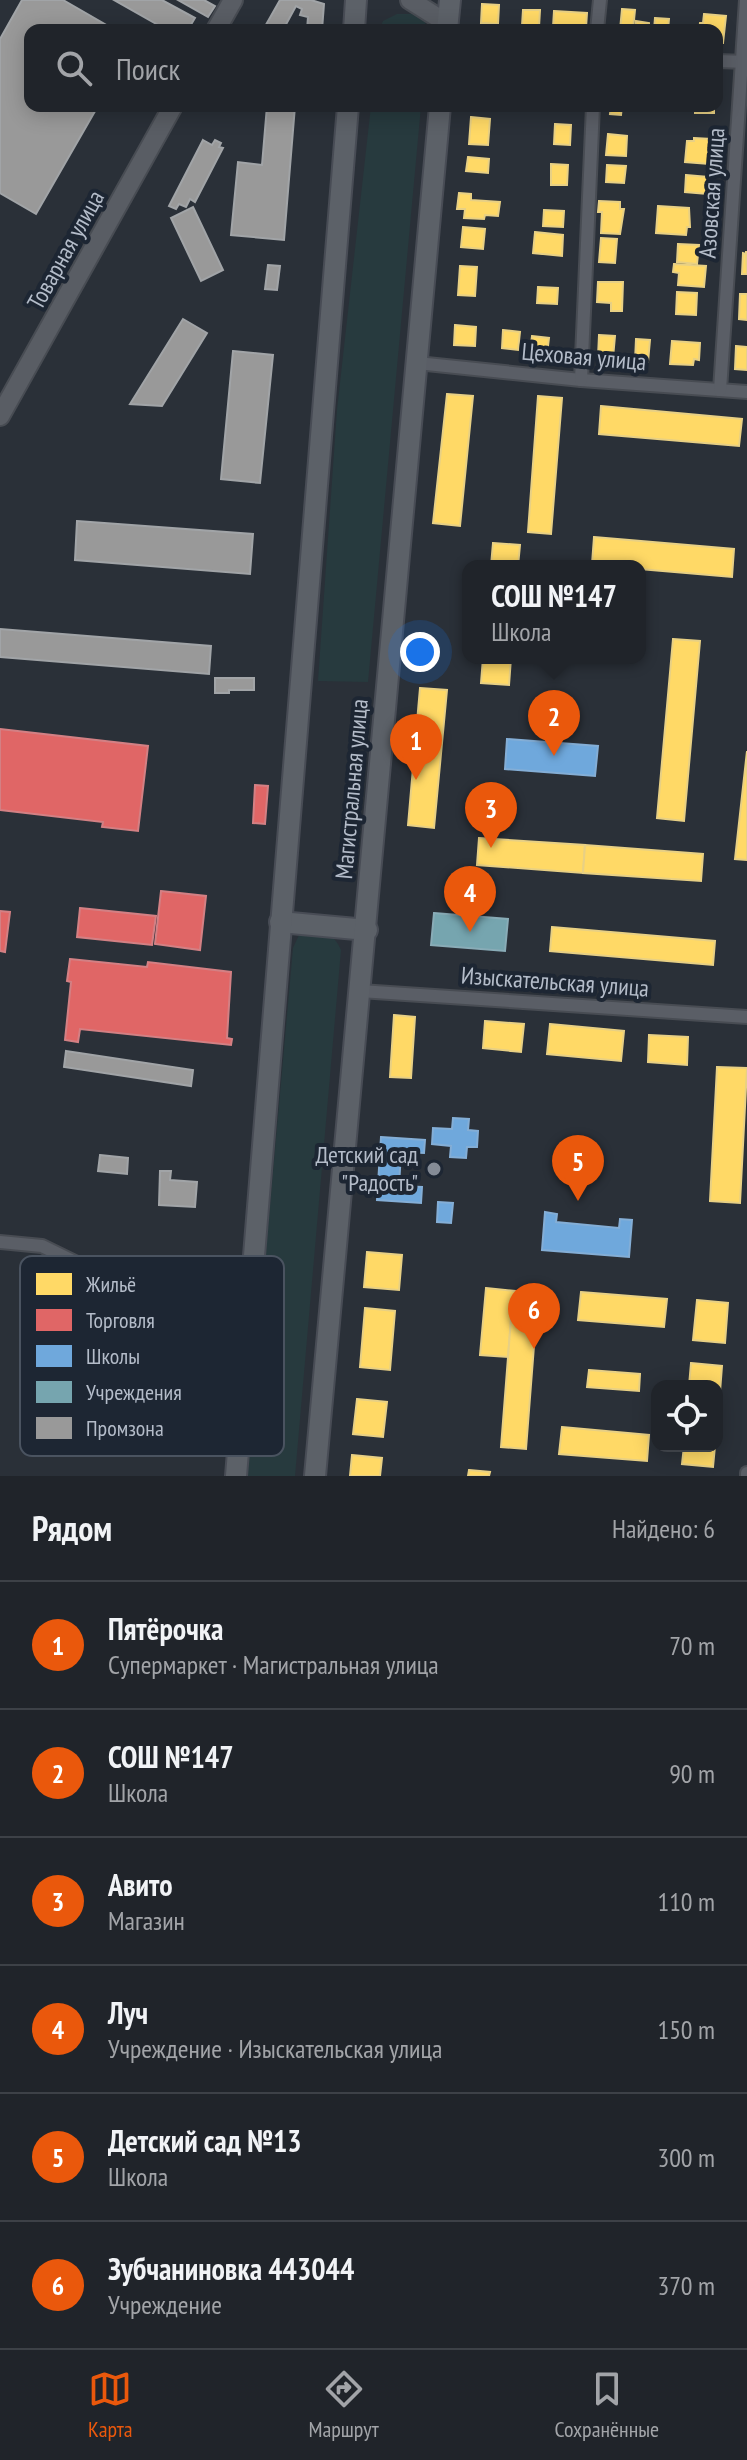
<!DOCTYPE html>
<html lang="ru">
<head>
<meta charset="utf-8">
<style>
	:root { --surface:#20242a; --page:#282c32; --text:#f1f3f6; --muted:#a2a4a8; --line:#3d4147; --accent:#ea580c }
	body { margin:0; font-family:"PT Sans Narrow",sans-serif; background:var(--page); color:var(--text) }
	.controls { position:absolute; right:24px; bottom:24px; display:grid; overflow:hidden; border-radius:16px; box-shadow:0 4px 20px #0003 }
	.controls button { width:72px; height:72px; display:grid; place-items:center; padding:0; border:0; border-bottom:2px solid var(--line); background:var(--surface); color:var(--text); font:40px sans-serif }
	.you { position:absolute; left:420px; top:652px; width:28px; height:28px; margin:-20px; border:6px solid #fff; border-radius:50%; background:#1a73e8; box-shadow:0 0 0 12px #1a73e833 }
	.badge { display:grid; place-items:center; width:52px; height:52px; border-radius:50%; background:var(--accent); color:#fff; font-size:26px; font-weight:700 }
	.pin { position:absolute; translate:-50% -66px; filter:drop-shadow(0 2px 4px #0008) }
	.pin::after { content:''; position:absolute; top:42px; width:28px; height:24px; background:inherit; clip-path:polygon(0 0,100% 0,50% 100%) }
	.popup { position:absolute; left:462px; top:560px; width:184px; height:104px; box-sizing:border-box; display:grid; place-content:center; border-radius:16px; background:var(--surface); filter:drop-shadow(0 2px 6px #0005); font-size:26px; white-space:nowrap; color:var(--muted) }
	.popup b { font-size:30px; color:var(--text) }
	.popup::after { content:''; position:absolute; left:50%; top:100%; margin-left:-16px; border:16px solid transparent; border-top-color:var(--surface) }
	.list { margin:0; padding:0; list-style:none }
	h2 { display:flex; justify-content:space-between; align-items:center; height:104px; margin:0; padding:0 32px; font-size:34px }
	h2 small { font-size:26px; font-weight:400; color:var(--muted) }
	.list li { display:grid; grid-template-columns:52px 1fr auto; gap:24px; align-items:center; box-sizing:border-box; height:128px; padding:0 32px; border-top:2px solid var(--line) }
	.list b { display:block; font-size:30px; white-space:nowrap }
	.list p { margin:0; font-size:26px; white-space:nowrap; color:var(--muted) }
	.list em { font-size:26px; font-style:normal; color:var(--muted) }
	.icon { flex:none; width:44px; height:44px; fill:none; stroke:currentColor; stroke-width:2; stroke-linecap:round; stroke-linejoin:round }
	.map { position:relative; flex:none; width:747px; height:1476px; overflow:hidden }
	.search { position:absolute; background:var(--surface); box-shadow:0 4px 20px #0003; left:24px; right:24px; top:24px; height:88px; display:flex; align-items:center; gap:20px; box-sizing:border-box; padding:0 28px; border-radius:16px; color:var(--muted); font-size:30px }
	.sheet { height:872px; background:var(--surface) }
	nav { display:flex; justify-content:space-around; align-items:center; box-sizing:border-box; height:112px; border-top:2px solid var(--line); background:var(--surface); font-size:22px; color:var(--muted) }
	nav a { display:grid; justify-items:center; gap:4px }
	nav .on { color:var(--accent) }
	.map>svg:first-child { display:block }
	.green { fill:#273a3e }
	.homes { fill:#ffd966; stroke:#e8d084; stroke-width:2 }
	.shops { fill:#e06666; stroke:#d38084; stroke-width:2 }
	.schools { fill:#6fa8dc; stroke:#84aed6; stroke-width:2 }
	.public { fill:#76a5af; stroke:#89acb7; stroke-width:2 }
	.industry { fill:#999; stroke:#a1a4a7; stroke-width:2 }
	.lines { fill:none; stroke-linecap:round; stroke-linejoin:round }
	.street-casing { stroke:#484c53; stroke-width:16 }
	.secondary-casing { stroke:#484c53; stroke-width:22 }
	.primary-casing { stroke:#484c55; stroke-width:24 }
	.street { stroke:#5a5e66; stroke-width:12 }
	.secondary { stroke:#595d64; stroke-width:18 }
	.primary { stroke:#5c6168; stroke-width:20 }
	.poi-dot { fill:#848b96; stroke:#1d2633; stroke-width:3 }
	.labels { text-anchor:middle; stroke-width:8; stroke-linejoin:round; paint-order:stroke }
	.street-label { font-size:24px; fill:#b4bcc9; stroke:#1d2633 }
	.poi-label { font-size:24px; fill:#b4bcc9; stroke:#1d2633; text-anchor:end }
	.key { fill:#1d2633; stroke:#4a5360; stroke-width:2 }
	.key-label { font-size:22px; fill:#b4bcc9 }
</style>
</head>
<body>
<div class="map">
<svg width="747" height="1476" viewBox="0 0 747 1476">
	<rect width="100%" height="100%" fill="#2a3038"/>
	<!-- green -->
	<g class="green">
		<polygon points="397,14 412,14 425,22 427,30 379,30 383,21"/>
		<polygon points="371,106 421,106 368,682 318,681 337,410"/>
		<path d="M 309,930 C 326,932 333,933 341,950 L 295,1476 L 246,1476 L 293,948 L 299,935 Z"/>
	</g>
	<!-- homes -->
	<g class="homes">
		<polygon points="482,4 499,5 498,24 481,23"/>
		<polygon points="622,9 635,10 633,30 620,30"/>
		<polygon points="523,10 540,10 539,27 522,26"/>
		<polygon points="554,11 587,13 586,28 553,27"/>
		<polygon points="704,14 726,16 723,43 717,43 717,30 699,30 700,23 703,23"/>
		<polygon points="655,18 669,19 668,30 654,30"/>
		<polygon points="636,21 649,23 649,30 635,30"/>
		<polygon points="611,106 622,106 621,115 610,114"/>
		<rect x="695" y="106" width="19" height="7"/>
		<polygon points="471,117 490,119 488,145 469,144"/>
		<polygon points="555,124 571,125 570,145 554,144"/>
		<polygon points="608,134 627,136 626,156 606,155"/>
		<polygon points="694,138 711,139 709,164 685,162 687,141 694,141"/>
		<polygon points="468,157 489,159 488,173 466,171"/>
		<polygon points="551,164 568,165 567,185 551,185"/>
		<polygon points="607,165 626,166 624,183 606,182"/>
		<polygon points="686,175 708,177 707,194 685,192"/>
		<polygon points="459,193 471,194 471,200 500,202 498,216 485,215 484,219 464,218 465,209 457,209"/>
		<polygon points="599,201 620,202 620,209 624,209 620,234 601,233 602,212 598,212"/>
		<polygon points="658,206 689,208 690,227 687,227 686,235 656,233"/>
		<polygon points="544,210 564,211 563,227 543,226"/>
		<polygon points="463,227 485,229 483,249 461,247"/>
		<polygon points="535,232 563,235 562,256 533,253"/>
		<polygon points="601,238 617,239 615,263 599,262"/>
		<polygon points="678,244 699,245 697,264 677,262"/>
		<polygon points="746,251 747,274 742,274 743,253 746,254"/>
		<polygon points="674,264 706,266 704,287 678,285 679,273 673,272"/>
		<polygon points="460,266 477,267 475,296 458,295"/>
		<polygon points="598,282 623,282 622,311 611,311 611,303 597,302"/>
		<polygon points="538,287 558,288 557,304 537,303"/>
		<polygon points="677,292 697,293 696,315 676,314"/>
		<polygon points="740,294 747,294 747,320 739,319"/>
		<polygon points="455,325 476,327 475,346 454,345"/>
		<polygon points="503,330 520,332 518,350 502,348"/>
		<polygon points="599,335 615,336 613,358 598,357"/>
		<polygon points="532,336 549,338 547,354 530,352"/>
		<polygon points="636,339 650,340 648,362 635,361"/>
		<polygon points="672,341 700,343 699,360 694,359 693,365 670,364"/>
		<polygon points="736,346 747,347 747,370 735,369"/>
		<polygon points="447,394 473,396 460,526 433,523"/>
		<polygon points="538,396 562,398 551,534 528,532"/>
		<polygon points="601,406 742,419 739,446 599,434"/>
		<polygon points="594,537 734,549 732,577 640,569 640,566 592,564"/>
		<polygon points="493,543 520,545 518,566 491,566"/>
		<polygon points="673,639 700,641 684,821 657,818"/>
		<polygon points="483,658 511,658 509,685 481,683"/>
		<polygon points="420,688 447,690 434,828 408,825"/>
		<polygon points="747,751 747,860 735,859"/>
		<polygon points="479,838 585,845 583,873 477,865"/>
		<polygon points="585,845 703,854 701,881 583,873"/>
		<polygon points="552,927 715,941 713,965 550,951"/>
		<polygon points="394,1015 415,1017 411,1078 390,1077"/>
		<polygon points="485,1021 524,1024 521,1052 483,1048"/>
		<polygon points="550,1024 624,1031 621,1061 547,1054"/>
		<polygon points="649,1035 688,1037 687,1065 648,1062"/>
		<polygon points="717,1067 747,1068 740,1203 710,1201"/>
		<polygon points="367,1252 402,1255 399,1290 364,1287"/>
		<polygon points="486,1288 536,1293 534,1320 511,1319 508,1357 480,1355"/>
		<polygon points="581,1292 667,1299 664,1327 578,1320"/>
		<polygon points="697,1300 728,1303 725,1343 693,1340"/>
		<polygon points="365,1308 395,1311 390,1370 360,1367"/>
		<polygon points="511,1319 536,1320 526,1449 501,1447"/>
		<polygon points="691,1363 722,1366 719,1405 717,1405 717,1386 689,1386"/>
		<polygon points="589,1370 640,1374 639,1391 587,1387"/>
		<polygon points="357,1399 387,1402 383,1437 353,1434"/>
		<polygon points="562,1427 649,1435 647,1461 559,1454"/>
		<polygon points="684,1446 715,1446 713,1467 682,1464"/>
		<polygon points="352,1455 382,1458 380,1476 350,1476"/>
		<polygon points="469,1470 490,1472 489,1476 468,1476"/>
	</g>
	<!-- shops -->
	<g class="shops">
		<polygon points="0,729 148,746 138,831 102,827 103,822 0,810"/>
		<polygon points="255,785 268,786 265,824 253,823"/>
		<polygon points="161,891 206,896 200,950 155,944"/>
		<polygon points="80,908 156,916 152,945 77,937"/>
		<polygon points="0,911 10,912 5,952 0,951"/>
		<polygon points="70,959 147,967 148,962 231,972 227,1038 232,1039 231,1045 80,1029 78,1042 65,1040 71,982 67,981"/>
	</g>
	<!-- schools -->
	<g class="schools">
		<polygon points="507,739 598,746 595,776 505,769"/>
		<polygon points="453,1118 469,1119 468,1130 478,1131 477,1147 467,1147 466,1158 450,1157 451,1146 432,1144 433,1128 452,1129"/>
		<polygon points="381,1137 425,1140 424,1153 401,1152 399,1186 422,1187 421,1203 377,1200"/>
		<polygon points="438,1202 453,1203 451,1223 437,1222"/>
		<polygon points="545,1212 557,1214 556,1222 619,1228 620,1219 632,1220 629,1257 542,1250"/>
	</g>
	<!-- public -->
	<polygon class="public" points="434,913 508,919 505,951 431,945"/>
	<!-- industry -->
	<g class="industry">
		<polygon points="22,0 63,0 115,30 30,30 30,106 98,106 36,214 0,193 0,39"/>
		<polygon points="114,0 162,0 195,18 189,28 193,30 167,30"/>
		<polygon points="178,0 204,0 215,6 208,17"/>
		<polygon points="280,0 311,0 324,4 322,30 307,30 308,17 300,15 302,9 296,6 283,30 263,30"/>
		<polygon points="267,106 295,106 284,240 231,235 238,162 262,165"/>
		<polygon points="203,140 212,145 215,140 221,143 219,147 223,148 195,202 190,199 186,207 179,204 176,209 169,206"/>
		<polygon points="193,207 223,270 201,281 171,218"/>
		<polygon points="268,265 280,266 277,290 265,289"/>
		<polygon points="183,319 207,333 162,406 130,404"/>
		<polygon points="233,351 273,355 260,483 221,479"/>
		<polygon points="77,521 253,534 250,574 75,560"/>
		<polygon points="0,629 211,646 209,674 0,657"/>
		<polygon points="215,678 254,678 254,690 229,690 229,693 215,693"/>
		<polygon points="66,1051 193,1070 191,1086 64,1067"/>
		<polygon points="100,1155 128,1158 127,1174 98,1171"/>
		<polygon points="160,1171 171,1171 170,1180 197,1182 195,1207 159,1205"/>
	</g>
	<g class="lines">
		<defs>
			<g id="street">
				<polyline points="597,30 600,0"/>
				<polyline points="717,61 747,62"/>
				<polyline points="417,363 581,380 747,392"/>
				<polyline points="581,380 593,106"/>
				<polyline points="720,390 746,0"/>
				<polyline points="360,991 747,1017"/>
				<polyline points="0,1242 42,1246 89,1269 251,1282"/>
				<polyline points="747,1476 747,1473"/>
			</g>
			<g id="secondary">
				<polyline points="410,0 448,24"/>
				<polyline points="216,30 233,0"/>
				<polyline points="0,416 173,106"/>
			</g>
			<g id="primary">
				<polyline points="354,30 356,0"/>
				<polyline points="447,30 450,0"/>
				<polyline points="280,922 367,930"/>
				<polyline points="236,1476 348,106"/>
				<polyline points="315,1476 440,106"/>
			</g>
		</defs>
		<!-- street casing -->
		<use href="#street" class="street-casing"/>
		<!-- secondary casing -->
		<use href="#secondary" class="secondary-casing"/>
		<!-- primary casing -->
		<use href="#primary" class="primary-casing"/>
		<!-- street -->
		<use href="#street" class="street"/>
		<!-- secondary -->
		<use href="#secondary" class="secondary"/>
		<!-- primary -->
		<use href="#primary" class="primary"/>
	</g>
	<!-- markers -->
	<circle class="poi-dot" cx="434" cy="1169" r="8"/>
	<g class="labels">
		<!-- street labels -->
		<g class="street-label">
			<text transform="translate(712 193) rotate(-86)" y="8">Азовская улица</text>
			<text transform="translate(66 250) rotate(-61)" y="8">Товарная улица</text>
			<text transform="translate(584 357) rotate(5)" y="8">Цеховая улица</text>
			<text transform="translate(352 789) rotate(-85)" y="8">Магистральная улица</text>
			<text transform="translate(555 982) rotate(4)" y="8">Изыскательская улица</text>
		</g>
		<!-- poi labels -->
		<g class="poi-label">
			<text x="418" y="1163">Детский сад<tspan x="418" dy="28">"Радость"</tspan></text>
		</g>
	</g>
	<!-- legend -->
	<rect x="20" y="1256" width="264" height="200" rx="12" class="key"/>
	<rect x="36" y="1273" width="36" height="22" fill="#ffd966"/>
	<rect x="36" y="1309" width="36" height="22" fill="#e06666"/>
	<rect x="36" y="1345" width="36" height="22" fill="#6fa8dc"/>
	<rect x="36" y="1381" width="36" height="22" fill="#76a5af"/>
	<rect x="36" y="1417" width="36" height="22" fill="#999"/>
	<g class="key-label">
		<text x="86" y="1292">Жильё</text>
		<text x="86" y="1328">Торговля</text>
		<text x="86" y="1364">Школы</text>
		<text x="86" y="1400">Учреждения</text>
		<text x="86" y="1436">Промзона</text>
	</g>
</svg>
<div class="controls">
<button><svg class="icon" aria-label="locate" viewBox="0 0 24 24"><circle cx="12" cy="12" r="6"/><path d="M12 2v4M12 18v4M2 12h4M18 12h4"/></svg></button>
</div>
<div class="you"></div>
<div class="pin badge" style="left:416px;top:780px">1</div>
<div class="pin badge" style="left:554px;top:756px">2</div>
<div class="popup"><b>СОШ №147</b>Школа</div>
<div class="pin badge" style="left:491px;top:848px">3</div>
<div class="pin badge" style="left:470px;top:932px">4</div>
<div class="pin badge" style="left:578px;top:1201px">5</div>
<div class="pin badge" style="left:534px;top:1349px">6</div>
<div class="search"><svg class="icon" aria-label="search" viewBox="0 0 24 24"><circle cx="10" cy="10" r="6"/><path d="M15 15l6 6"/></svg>Поиск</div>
</div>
<section class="sheet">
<h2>Рядом<small>Найдено: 6</small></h2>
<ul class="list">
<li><span class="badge">1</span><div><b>Пятёрочка</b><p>Супермаркет · Магистральная улица</p></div><em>70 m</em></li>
<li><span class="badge">2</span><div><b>СОШ №147</b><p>Школа</p></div><em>90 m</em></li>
<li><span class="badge">3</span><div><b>Авито</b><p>Магазин</p></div><em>110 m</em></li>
<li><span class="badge">4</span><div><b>Луч</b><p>Учреждение · Изыскательская улица</p></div><em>150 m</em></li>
<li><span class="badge">5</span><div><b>Детский сад №13</b><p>Школа</p></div><em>300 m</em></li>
<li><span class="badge">6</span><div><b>Зубчаниновка 443044</b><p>Учреждение</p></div><em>370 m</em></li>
</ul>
</section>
<nav>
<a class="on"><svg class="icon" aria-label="map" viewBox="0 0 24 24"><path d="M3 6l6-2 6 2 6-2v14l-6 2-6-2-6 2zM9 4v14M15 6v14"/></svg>Карта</a>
<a><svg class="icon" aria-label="directions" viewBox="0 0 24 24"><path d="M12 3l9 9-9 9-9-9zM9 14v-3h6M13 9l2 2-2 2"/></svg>Маршрут</a>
<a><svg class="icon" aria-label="saved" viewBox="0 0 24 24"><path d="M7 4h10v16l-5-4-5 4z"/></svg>Сохранённые</a>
</nav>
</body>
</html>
